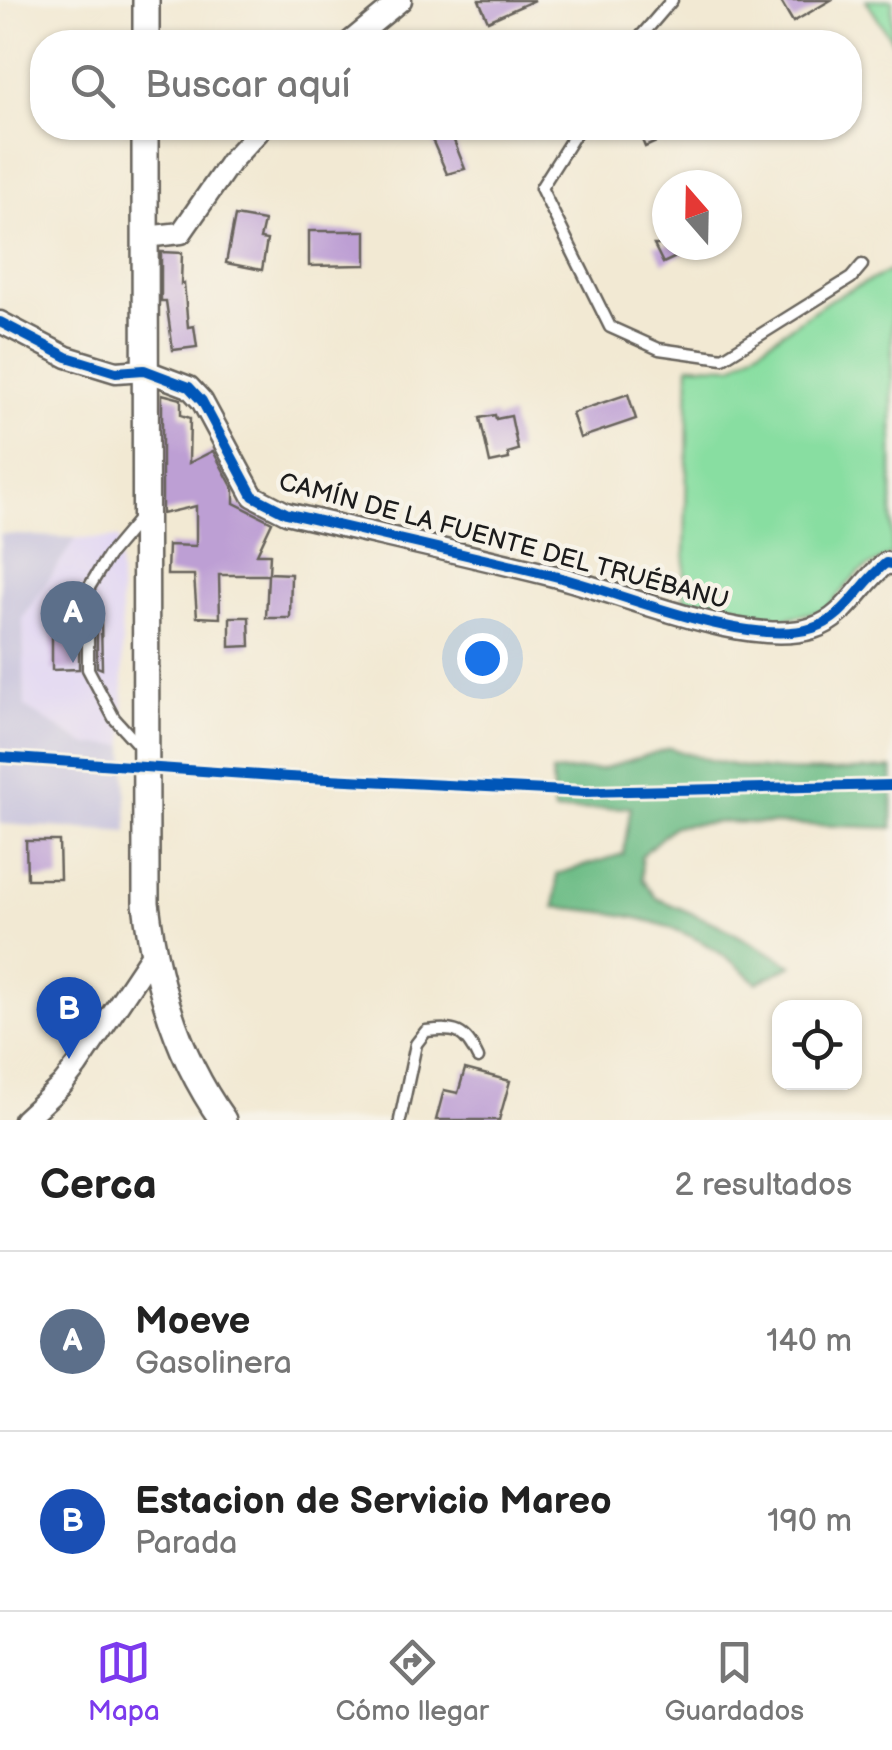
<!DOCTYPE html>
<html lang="es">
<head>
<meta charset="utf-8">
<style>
	:root { --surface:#fff; --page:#f6f6f6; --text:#222; --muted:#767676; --line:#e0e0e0; --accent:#7c3aed }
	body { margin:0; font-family:"Balsamiq Sans",sans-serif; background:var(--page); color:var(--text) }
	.controls { position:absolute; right:30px; bottom:30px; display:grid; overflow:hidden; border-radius:20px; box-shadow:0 2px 8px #0004 }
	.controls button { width:90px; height:90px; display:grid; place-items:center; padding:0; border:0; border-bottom:2px solid var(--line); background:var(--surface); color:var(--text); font:50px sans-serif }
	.compass { position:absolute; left:652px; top:170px; width:90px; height:90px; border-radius:50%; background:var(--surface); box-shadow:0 2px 8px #0004; rotate:340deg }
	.you { position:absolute; left:482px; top:658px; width:35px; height:35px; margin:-25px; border:8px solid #fff; border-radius:50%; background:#1a73e8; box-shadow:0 0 0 15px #1a73e833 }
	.badge { display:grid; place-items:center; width:65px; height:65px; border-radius:50%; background:var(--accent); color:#fff; font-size:32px; font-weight:700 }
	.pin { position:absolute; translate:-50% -82px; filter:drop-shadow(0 2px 5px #0008) }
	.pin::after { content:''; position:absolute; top:52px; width:35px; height:30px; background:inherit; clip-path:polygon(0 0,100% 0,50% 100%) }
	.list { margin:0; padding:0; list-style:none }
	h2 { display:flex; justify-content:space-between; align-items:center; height:130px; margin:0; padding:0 40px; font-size:42px }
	h2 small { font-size:32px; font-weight:400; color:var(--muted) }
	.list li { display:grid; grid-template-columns:65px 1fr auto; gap:30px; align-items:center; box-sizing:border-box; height:180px; padding:0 40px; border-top:2px solid var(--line) }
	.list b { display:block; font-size:38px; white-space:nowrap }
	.list p { margin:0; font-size:32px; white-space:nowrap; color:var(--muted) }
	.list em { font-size:32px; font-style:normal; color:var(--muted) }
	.icon { flex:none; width:55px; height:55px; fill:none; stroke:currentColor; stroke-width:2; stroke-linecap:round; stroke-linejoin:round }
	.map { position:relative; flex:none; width:892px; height:1120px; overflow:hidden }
	.search { position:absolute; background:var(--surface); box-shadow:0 2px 8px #0004; left:30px; right:30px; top:30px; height:110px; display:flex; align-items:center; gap:25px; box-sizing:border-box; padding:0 35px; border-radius:40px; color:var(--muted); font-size:38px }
	.sheet { height:490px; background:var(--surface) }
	nav { display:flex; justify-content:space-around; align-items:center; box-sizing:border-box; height:140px; border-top:2px solid var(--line); background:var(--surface); font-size:28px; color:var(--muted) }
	nav a { display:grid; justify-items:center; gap:5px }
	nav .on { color:var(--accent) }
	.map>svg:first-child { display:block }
	.built { fill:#e0d4f4 }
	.industrial { fill:#c4c0db }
	.green { fill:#88dea1; stroke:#527d5e; stroke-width:2.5 }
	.forest { fill:#6ebd87; stroke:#456c52; stroke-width:2.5 }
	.building { fill:#bd9fd4 }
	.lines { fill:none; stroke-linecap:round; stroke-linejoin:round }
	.service-casing { stroke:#67645c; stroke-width:15 }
	.minor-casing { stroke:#67645c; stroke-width:25 }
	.tertiary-casing { stroke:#67645c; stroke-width:30 }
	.service { stroke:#fff; stroke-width:10 }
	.minor { stroke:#fff; stroke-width:20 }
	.tertiary { stroke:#fff; stroke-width:25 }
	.cycleway-casing { stroke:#f7f3e8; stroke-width:16 }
	.cycleway { stroke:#0057b8; stroke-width:10 }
	.labels { text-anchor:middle; stroke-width:9; stroke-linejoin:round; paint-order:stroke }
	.street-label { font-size:25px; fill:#1c1c1c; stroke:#f7f3e8 }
</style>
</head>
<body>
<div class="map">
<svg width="892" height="1120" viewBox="0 0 892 1120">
	<rect width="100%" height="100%" fill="#f7f3e8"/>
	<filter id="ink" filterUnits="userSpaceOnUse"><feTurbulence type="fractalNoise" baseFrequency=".01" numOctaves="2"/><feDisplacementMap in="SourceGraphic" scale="20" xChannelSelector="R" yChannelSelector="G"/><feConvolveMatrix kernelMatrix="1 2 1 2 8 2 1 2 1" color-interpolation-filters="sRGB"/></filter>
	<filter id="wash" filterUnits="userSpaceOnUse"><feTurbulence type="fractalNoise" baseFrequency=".0048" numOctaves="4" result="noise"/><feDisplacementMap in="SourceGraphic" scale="40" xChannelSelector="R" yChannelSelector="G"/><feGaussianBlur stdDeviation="2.25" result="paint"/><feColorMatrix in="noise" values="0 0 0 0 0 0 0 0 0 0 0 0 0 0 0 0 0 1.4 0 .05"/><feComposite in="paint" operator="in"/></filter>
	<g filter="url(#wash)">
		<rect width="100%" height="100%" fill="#f2e9d3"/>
		<!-- built -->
		<polygon class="built" points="76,538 119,538 125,745 86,745 25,707 23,618"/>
		<!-- industrial -->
		<polygon class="industrial" points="0,534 76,538 23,618 25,707 86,745 125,745 128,832 0,824"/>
		<!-- green -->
		<g class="green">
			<polygon points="866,0 892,0 892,41"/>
			<polygon points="892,270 892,554 859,572 825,610 776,620 684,604 689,365 733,366 831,299"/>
		</g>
		<!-- forest -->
		<path class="forest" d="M 670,748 C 753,777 807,773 892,768 L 892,828 L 722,822 L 674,826 L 641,856 L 642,879 L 656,898 L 719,925 L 792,965 L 757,983 C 696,924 637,914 555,907 L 557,874 L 623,854 L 631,807 L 554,812 L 552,772 L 601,769 Z"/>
		<g id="blocks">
			<!-- building -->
			<g class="building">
				<polygon points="479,0 535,0 488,21"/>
				<polygon points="780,0 831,0 793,22"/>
				<polygon points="427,128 449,128 465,169 447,174"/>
				<polygon points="637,128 687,128 645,147"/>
				<polygon points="235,216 264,221 260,239 267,240 262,270 226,263"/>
				<polygon points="309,231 366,231 366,265 309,266"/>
				<polygon points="654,245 702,245 663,263"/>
				<polygon points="161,252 182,253 181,284 184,283 188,327 194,326 197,347 173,350 166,301 161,301"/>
				<polygon points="162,394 181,399 181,415 190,418 189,463 213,451 234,490 234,503 272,522 257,554 270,554 269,573 291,574 290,618 266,618 268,575 219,575 220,618 197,617 194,575 167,575 168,545 196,546 196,506 162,514"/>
				<polygon points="628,394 636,419 580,438 572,413"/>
				<polygon points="495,415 496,419 511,416 518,450 508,453 509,459 490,463 480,418"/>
				<polygon points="230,617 249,617 250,646 230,647"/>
				<polygon points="65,620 79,620 79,669 52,670 52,630 65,630"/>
				<polygon points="97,620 101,620 102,669 97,667"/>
				<polygon points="26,841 59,841 60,879 27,879"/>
				<polygon points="465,1069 510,1081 499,1120 436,1120 444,1090 458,1093"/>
			</g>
		</g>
	</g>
	<g filter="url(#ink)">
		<use href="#blocks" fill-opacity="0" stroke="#67645c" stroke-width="2.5"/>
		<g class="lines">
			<defs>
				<g id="service">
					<polyline points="636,42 672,0"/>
					<polyline points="579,128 541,188 610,327 659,349 723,358 851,278 862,265"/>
					<polyline points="140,747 114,718 88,669 88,589 108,556 140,518"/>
					<path d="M 400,1120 L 416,1044 L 426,1031 C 456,1028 464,1029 478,1058"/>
				</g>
				<g id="minor">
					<polyline points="350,42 401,0"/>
					<polyline points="145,237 181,233 231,161 262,128"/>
					<path d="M 0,322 L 67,357 L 116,372 L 144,370 L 189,387 L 202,401 L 253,496 L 286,513 C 375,534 465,554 554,576 C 620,592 748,649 813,628 C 846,618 860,583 886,563 L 892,564"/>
					<polyline points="24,1120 62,1085 77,1066 152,954"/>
				</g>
				<g id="tertiary">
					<polyline points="146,42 146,0"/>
					<path d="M 145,128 L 146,903 C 155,980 177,1056 223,1120"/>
				</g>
			</defs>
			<!-- service casing -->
			<use href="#service" class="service-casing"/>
			<!-- minor casing -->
			<use href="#minor" class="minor-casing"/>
			<!-- tertiary casing -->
			<use href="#tertiary" class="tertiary-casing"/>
			<!-- service -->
			<use href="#service" class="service"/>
			<!-- minor -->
			<use href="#minor" class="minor"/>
			<!-- tertiary -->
			<use href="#tertiary" class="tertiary"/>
			<defs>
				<g id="cycleway">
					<path d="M 0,322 L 67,357 L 116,372 L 144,370 L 189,387 L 202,401 L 253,496 L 286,513 C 375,534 465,554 554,576 C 620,592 748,649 813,628 C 846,618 860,583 886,563 L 892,564"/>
					<polyline points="0,757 289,777 585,792 892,785"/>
				</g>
			</defs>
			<!-- cycleway casing -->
			<use href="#cycleway" class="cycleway-casing"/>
			<!-- cycleway -->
			<use href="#cycleway" class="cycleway"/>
		</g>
	</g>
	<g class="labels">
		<!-- street labels -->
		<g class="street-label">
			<text transform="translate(504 540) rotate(15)" y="9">CAMÍN DE LA FUENTE DEL TRUÉBANU</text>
		</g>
	</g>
</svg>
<div class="controls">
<button><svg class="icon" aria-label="locate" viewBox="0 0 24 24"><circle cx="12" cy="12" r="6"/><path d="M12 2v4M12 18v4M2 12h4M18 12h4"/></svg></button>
</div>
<svg class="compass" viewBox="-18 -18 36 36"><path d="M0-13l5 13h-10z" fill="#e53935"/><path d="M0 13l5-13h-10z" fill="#767676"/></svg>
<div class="you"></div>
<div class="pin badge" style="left:73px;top:663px;background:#5c6f8a">A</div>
<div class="pin badge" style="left:69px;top:1059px;background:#1a4fb4">B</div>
<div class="search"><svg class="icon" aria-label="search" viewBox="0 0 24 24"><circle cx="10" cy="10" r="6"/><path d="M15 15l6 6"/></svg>Buscar aquí</div>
</div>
<section class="sheet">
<h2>Cerca<small>2 resultados</small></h2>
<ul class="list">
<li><span class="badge" style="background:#5c6f8a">A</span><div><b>Moeve</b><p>Gasolinera</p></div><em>140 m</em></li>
<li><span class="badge" style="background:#1a4fb4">B</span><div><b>Estacion de Servicio Mareo</b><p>Parada</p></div><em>190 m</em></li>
</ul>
</section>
<nav>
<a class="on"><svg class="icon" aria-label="map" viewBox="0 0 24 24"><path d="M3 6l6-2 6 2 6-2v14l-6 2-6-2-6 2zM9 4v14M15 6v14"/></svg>Mapa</a>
<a><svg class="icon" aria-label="directions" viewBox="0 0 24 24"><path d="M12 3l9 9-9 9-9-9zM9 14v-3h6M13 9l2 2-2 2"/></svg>Cómo llegar</a>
<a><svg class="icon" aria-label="saved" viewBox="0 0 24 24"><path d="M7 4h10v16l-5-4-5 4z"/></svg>Guardados</a>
</nav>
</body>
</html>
